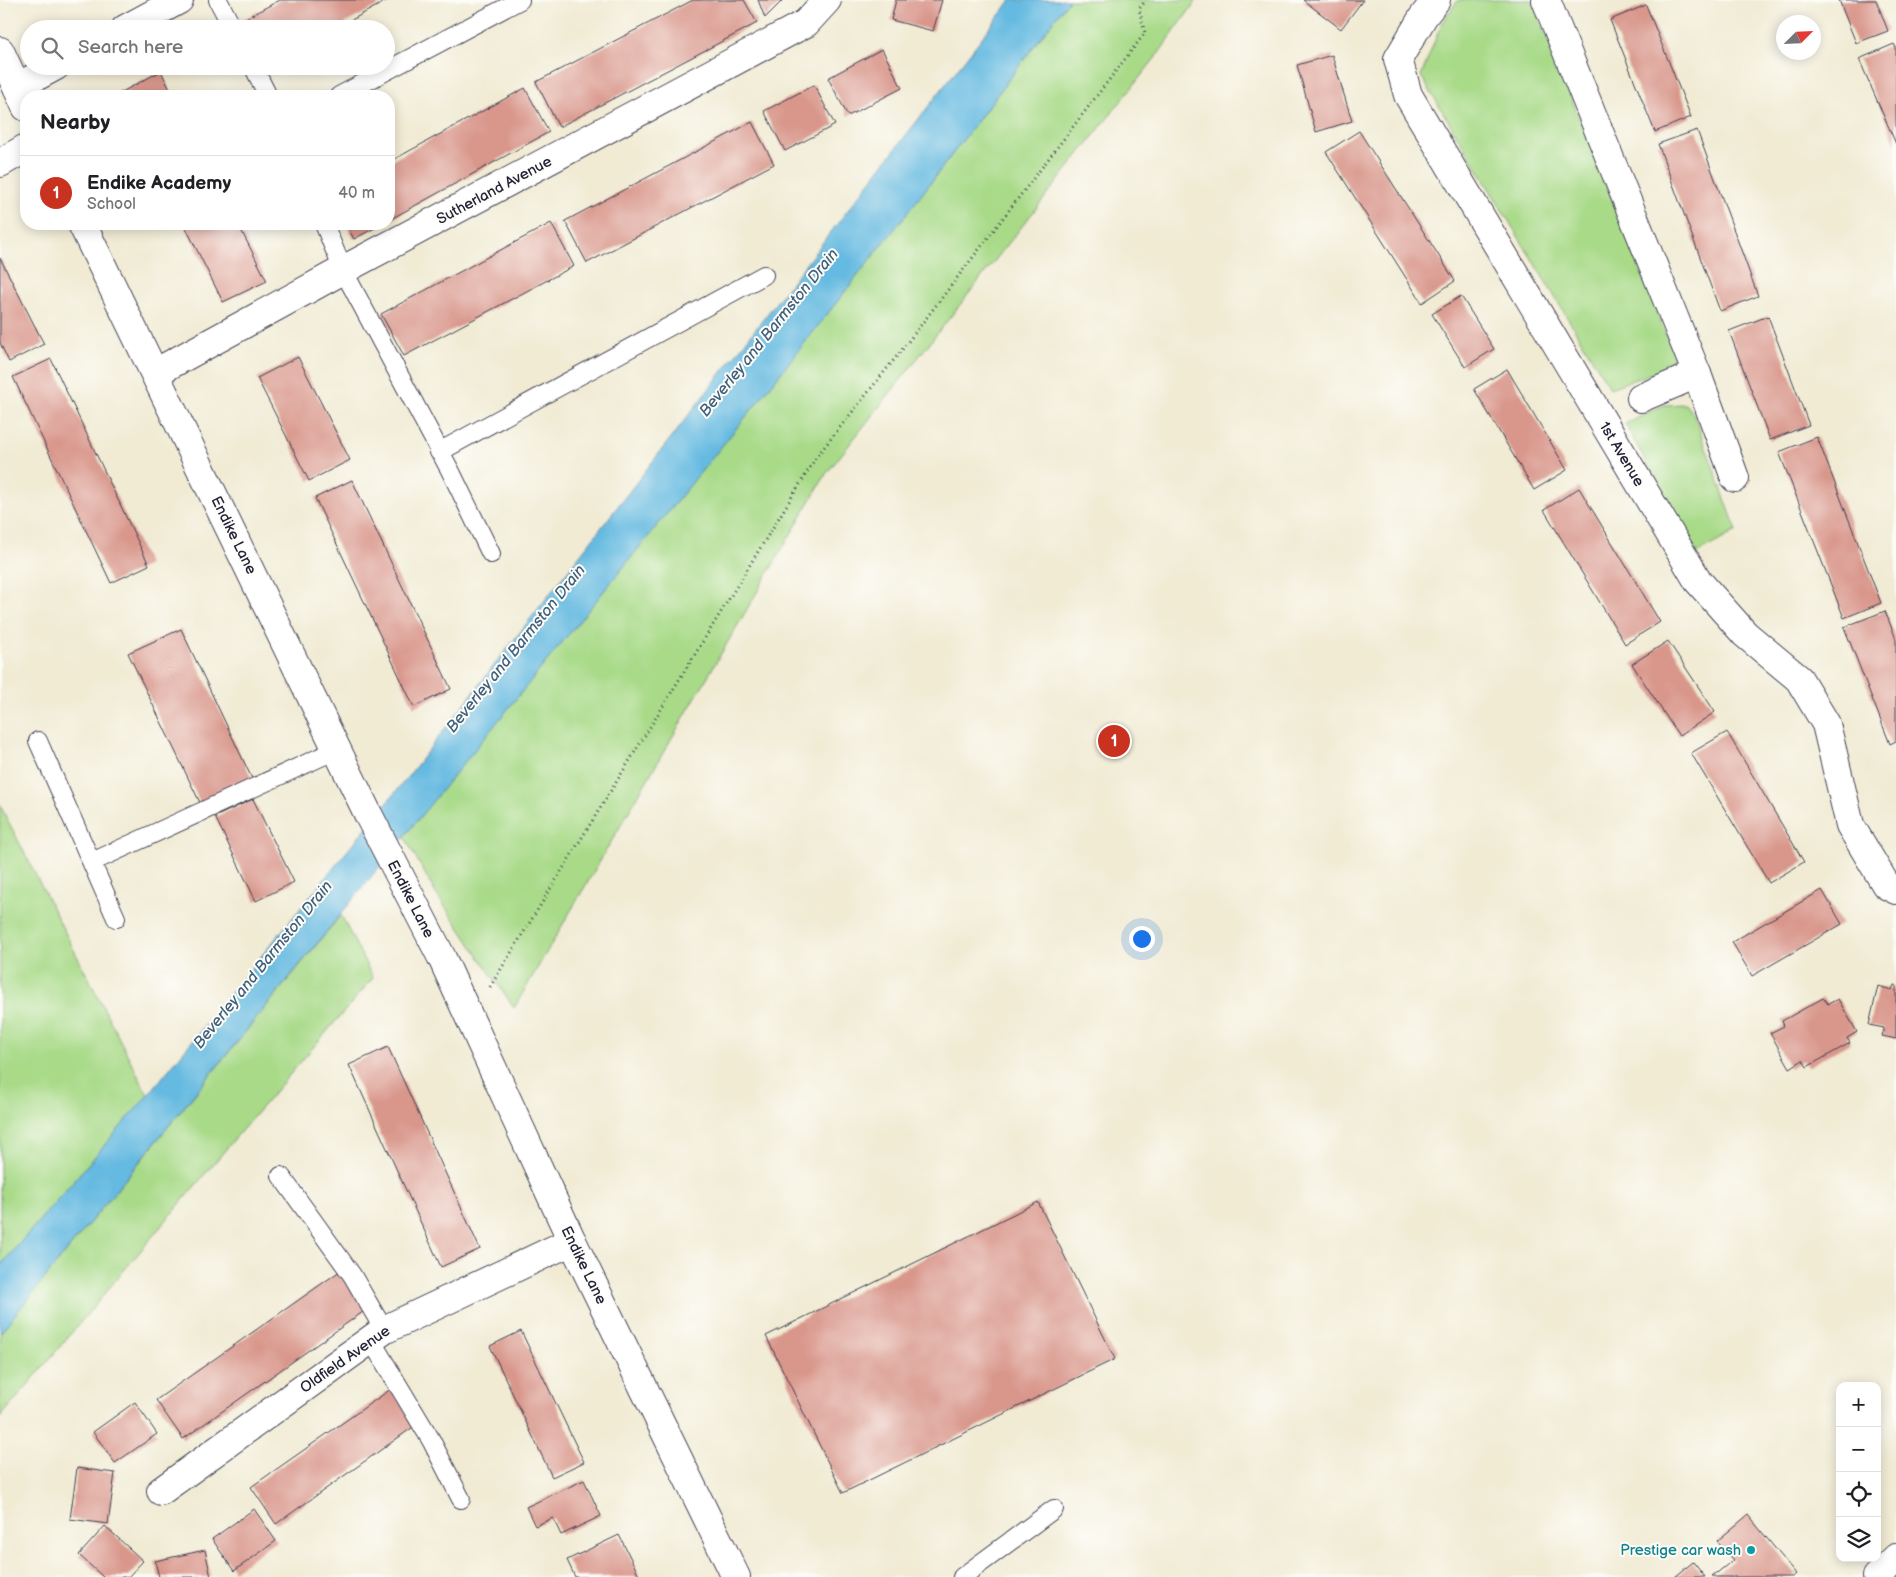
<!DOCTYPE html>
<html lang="en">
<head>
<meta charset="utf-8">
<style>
	:root { --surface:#fff; --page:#f2f2f2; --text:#202124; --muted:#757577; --line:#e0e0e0; --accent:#c8321e }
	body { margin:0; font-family:"Balsamiq Sans",sans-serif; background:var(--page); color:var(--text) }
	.controls { position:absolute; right:15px; bottom:15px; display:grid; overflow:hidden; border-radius:10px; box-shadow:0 2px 12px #0003 }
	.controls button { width:45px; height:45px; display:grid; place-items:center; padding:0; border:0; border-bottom:1px solid var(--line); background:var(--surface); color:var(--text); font:25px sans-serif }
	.compass { position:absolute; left:1776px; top:15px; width:45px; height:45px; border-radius:50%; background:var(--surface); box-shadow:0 2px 12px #0003; rotate:66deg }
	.you { position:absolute; left:1141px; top:938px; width:18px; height:18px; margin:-12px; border:4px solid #fff; border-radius:50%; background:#1a73e8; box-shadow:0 0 0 8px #1a73e833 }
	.badge { display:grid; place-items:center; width:32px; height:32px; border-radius:50%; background:var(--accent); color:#fff; font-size:16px; font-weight:700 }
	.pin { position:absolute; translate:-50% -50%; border:2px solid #fff; box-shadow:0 1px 5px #0006 }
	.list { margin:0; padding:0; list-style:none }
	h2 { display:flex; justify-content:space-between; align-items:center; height:65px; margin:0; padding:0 20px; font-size:21px }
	h2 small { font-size:16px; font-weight:400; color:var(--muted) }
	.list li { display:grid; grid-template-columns:32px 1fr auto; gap:15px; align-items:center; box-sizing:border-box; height:75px; padding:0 20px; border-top:1px solid var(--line) }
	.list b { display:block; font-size:19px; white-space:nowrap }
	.list p { margin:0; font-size:16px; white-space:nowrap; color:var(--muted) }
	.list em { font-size:16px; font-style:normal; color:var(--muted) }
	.icon { flex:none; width:28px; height:28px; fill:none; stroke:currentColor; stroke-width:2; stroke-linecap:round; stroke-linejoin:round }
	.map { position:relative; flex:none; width:1896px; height:1577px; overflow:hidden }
	.search { position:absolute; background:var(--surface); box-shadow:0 2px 12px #0003; left:20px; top:20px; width:375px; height:55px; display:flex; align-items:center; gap:12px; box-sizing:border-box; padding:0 18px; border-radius:28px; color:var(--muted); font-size:19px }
	.panel { position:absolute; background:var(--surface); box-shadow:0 2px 12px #0003; left:20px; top:90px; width:375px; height:140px; border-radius:20px }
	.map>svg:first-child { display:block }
	.green { fill:#a8da88; stroke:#657e62 }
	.water { fill:#65bae1; stroke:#446e8e }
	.building { fill:#d9978c }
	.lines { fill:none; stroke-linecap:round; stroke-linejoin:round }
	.service-casing { stroke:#414052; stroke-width:20 }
	.minor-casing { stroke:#414052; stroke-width:30 }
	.tertiary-casing { stroke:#414052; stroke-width:30 }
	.primary-casing { stroke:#414052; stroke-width:30 }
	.path { stroke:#414052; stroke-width:3; stroke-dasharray:1 4; stroke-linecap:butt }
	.service { stroke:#fff; stroke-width:18 }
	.minor { stroke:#fff; stroke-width:28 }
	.tertiary { stroke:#fff; stroke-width:28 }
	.primary { stroke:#fff; stroke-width:28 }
	.culture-dot { fill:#0f9aa8; stroke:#fdfcf7; stroke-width:2 }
	.labels { text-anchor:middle; stroke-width:4; stroke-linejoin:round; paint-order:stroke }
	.street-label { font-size:15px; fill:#22223b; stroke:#fdfcf7 }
	.culture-label { font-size:15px; fill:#0d838f; stroke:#fdfcf7; text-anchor:end }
	.water-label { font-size:16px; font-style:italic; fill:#3d5f7d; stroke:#fdfcf7 }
</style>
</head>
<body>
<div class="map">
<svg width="1896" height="1577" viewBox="0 0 1896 1577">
	<rect width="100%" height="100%" fill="#fdfcf7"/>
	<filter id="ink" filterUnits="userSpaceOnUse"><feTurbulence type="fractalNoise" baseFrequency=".02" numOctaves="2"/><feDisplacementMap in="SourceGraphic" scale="10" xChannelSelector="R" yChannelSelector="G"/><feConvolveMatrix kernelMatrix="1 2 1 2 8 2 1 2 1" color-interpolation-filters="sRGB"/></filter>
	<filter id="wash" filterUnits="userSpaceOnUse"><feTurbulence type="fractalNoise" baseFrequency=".0096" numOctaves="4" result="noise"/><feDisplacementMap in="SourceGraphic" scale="20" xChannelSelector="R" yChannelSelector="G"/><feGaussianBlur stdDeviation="1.12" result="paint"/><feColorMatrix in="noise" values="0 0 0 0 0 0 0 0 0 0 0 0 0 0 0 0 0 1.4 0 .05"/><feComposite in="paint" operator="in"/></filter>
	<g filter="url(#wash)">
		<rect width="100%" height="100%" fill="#f1ebd4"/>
		<!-- green -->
		<g class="green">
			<polygon points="1069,0 1197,0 1156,57 826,474 514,1008 435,892 404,836 761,398 919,198"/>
			<polygon points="1458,0 1532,0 1674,354 1670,367 1610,388 1421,76 1441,25"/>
			<polygon points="1685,404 1694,415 1737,531 1697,553 1625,424 1664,405"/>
			<polygon points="0,805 148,1095 0,1266"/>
			<polygon points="341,915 373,978 242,1130 0,1418 0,1333"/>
		</g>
		<!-- water -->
		<polygon class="water" points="1011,0 1069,0 919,198 761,398 0,1333 0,1266 148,1095 406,779"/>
		<g id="blocks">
			<!-- building -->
			<g class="building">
				<polygon points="280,0 388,0 335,29 246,29 242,20"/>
				<polygon points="693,0 744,0 757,23 559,127 536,82"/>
				<polygon points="758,0 783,0 765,18"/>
				<polygon points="896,0 942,0 933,31 891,20"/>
				<polygon points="1303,0 1363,0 1341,29"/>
				<polygon points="1839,0 1876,0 1888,31 1856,43"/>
				<polygon points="1646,5 1691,117 1655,132 1610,20"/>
				<polygon points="1894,44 1896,48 1896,144 1859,59"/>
				<polygon points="882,49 902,88 848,116 828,78"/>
				<polygon points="1332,55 1352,121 1316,132 1297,65"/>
				<polygon points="161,71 173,96 119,96 118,94"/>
				<polygon points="814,85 835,125 785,151 764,111"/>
				<polygon points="525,88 549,132 389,220 389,162"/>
				<polygon points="752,122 774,164 587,263 565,221"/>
				<polygon points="1697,130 1758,296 1720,311 1658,144"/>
				<polygon points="1359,131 1455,281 1422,303 1326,152"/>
				<polygon points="551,223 574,266 404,356 381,314"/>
				<polygon points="184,224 238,224 267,281 223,302"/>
				<polygon points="346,224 382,224 354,239"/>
				<polygon points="0,258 44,344 9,362 0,343"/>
				<polygon points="1461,296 1494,349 1465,367 1432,314"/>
				<polygon points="1768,316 1809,425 1770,440 1729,331"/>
				<polygon points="298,357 350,460 309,481 257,378"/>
				<polygon points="51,359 149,565 111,583 13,377"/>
				<polygon points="1507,369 1567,470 1534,490 1474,389"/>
				<polygon points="1817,437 1881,603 1844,618 1779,452"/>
				<polygon points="352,480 451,689 414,707 315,498"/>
				<polygon points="1579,488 1660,622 1625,644 1544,510"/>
				<polygon points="1885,611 1896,639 1896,741 1890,744 1844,627"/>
				<polygon points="181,629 255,785 203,809 128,653"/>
				<polygon points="1668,641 1715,712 1679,736 1632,664"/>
				<polygon points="1727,732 1804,862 1769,883 1691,753"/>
				<polygon points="253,799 294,882 256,901 215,817"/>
				<polygon points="1822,890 1842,924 1752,976 1732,942"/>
				<polygon points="1894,985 1896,985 1896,1039 1882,1036 1884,1028 1869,1025 1878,986 1892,990"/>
				<polygon points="1823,998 1828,1004 1838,999 1857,1032 1847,1038 1850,1043 1807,1067 1803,1060 1790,1068 1770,1033 1784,1026 1782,1021"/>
				<polygon points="388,1047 480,1249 441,1267 349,1065"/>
				<polygon points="1038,1202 1115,1359 843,1493 766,1336"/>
				<polygon points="340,1271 367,1309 183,1439 156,1400"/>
				<polygon points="521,1331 584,1462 552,1477 490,1346"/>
				<polygon points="391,1389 416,1425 276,1524 251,1487"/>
				<polygon points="135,1402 157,1434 115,1463 93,1432"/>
				<polygon points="77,1468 115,1473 108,1524 70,1519"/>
				<polygon points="584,1480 601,1516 561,1535 553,1518 535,1526 526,1507"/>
				<polygon points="254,1509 276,1541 234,1571 212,1539"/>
				<polygon points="1748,1515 1796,1574 1792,1577 1712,1577 1733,1560 1717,1541"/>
				<polygon points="105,1526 143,1561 128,1577 103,1577 79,1555"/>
				<polygon points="619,1535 640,1577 575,1577 567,1560"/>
				<polygon points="205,1550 211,1577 159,1577 155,1561"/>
				<polygon points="1693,1562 1705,1577 1675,1577"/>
			</g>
		</g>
	</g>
	<g filter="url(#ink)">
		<use href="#blocks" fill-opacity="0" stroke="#414052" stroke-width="1"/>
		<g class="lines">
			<defs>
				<g id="service">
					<polyline points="218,0 233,29"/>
					<polyline points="253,66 268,96"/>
					<polyline points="339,96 520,0"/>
					<polyline points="324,224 343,270 451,472 491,554"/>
					<polyline points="439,452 764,275"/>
					<polyline points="38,741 116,918"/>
					<polyline points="92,862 338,749"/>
					<polyline points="281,1176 352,1275 384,1330"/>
					<polyline points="371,1340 431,1440 461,1499"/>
					<polyline points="962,1577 1054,1509"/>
				</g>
				<g id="minor">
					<polyline points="1436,0 1423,17 1398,59 1408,95 1698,581 1745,634 1799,679 1826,724 1850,825 1886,885 1896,890"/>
					<polyline points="1546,0 1697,374 1735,478"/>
					<polyline points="125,29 179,0"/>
					<polyline points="17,87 56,66"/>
					<polyline points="0,163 26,148"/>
					<polyline points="155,373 343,270 806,23 827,0"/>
					<polyline points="1641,398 1697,374"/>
					<polyline points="161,1491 384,1330 572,1241"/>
				</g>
				<g id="tertiary">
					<polyline points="0,51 26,107"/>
					<polyline points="82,224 369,816 442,958 572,1241 736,1577"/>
				</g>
				<polyline id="primary" points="1877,1577 1896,1558"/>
			</defs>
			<!-- service casing -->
			<use href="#service" class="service-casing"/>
			<!-- minor casing -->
			<use href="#minor" class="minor-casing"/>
			<!-- tertiary casing -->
			<use href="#tertiary" class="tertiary-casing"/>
			<!-- primary casing -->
			<use href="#primary" class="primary-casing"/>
			<!-- path -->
			<polyline class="path" points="490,987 817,456 901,351 1145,33 1139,9 1146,0"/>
			<!-- service -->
			<use href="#service" class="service"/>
			<!-- minor -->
			<use href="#minor" class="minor"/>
			<!-- tertiary -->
			<use href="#tertiary" class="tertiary"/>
			<!-- primary -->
			<use href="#primary" class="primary"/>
		</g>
	</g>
	<!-- markers -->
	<circle class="culture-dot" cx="1751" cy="1550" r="5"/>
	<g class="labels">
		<!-- street labels -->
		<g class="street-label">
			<text transform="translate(494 190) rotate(-28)" y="5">Sutherland Avenue</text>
			<text transform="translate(1622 454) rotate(59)" y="5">1st Avenue</text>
			<text transform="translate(234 535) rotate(64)" y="5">Endike Lane</text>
			<text transform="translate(411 899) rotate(63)" y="5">Endike Lane</text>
			<text transform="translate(584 1265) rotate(64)" y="5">Endike Lane</text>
			<text transform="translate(345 1359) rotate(-35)" y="5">Oldfield Avenue</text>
		</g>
		<!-- culture labels -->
		<g class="culture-label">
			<text x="1741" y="1555">Prestige car wash</text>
		</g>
		<!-- water labels -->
		<g class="water-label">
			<text transform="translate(768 332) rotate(-51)" y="6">Beverley and Barmston Drain</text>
			<text transform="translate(515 648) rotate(-51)" y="6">Beverley and Barmston Drain</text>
			<text transform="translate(262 964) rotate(-51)" y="6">Beverley and Barmston Drain</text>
		</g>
	</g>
</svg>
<div class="controls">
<button>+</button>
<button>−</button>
<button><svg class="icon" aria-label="locate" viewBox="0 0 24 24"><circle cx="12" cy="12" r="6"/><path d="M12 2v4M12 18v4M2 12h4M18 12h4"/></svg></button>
<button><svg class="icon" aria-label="layers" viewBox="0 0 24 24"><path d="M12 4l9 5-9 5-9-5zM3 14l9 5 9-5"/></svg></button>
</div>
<svg class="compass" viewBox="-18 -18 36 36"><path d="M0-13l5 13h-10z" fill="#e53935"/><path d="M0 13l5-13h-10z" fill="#757577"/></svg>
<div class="you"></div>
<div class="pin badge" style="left:1114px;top:741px">1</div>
<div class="search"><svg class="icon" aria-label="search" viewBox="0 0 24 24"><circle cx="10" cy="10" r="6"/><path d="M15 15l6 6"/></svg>Search here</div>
<section class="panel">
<h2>Nearby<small></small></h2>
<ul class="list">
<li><span class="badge">1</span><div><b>Endike Academy</b><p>School</p></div><em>40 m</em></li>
</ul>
</section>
</div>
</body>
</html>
